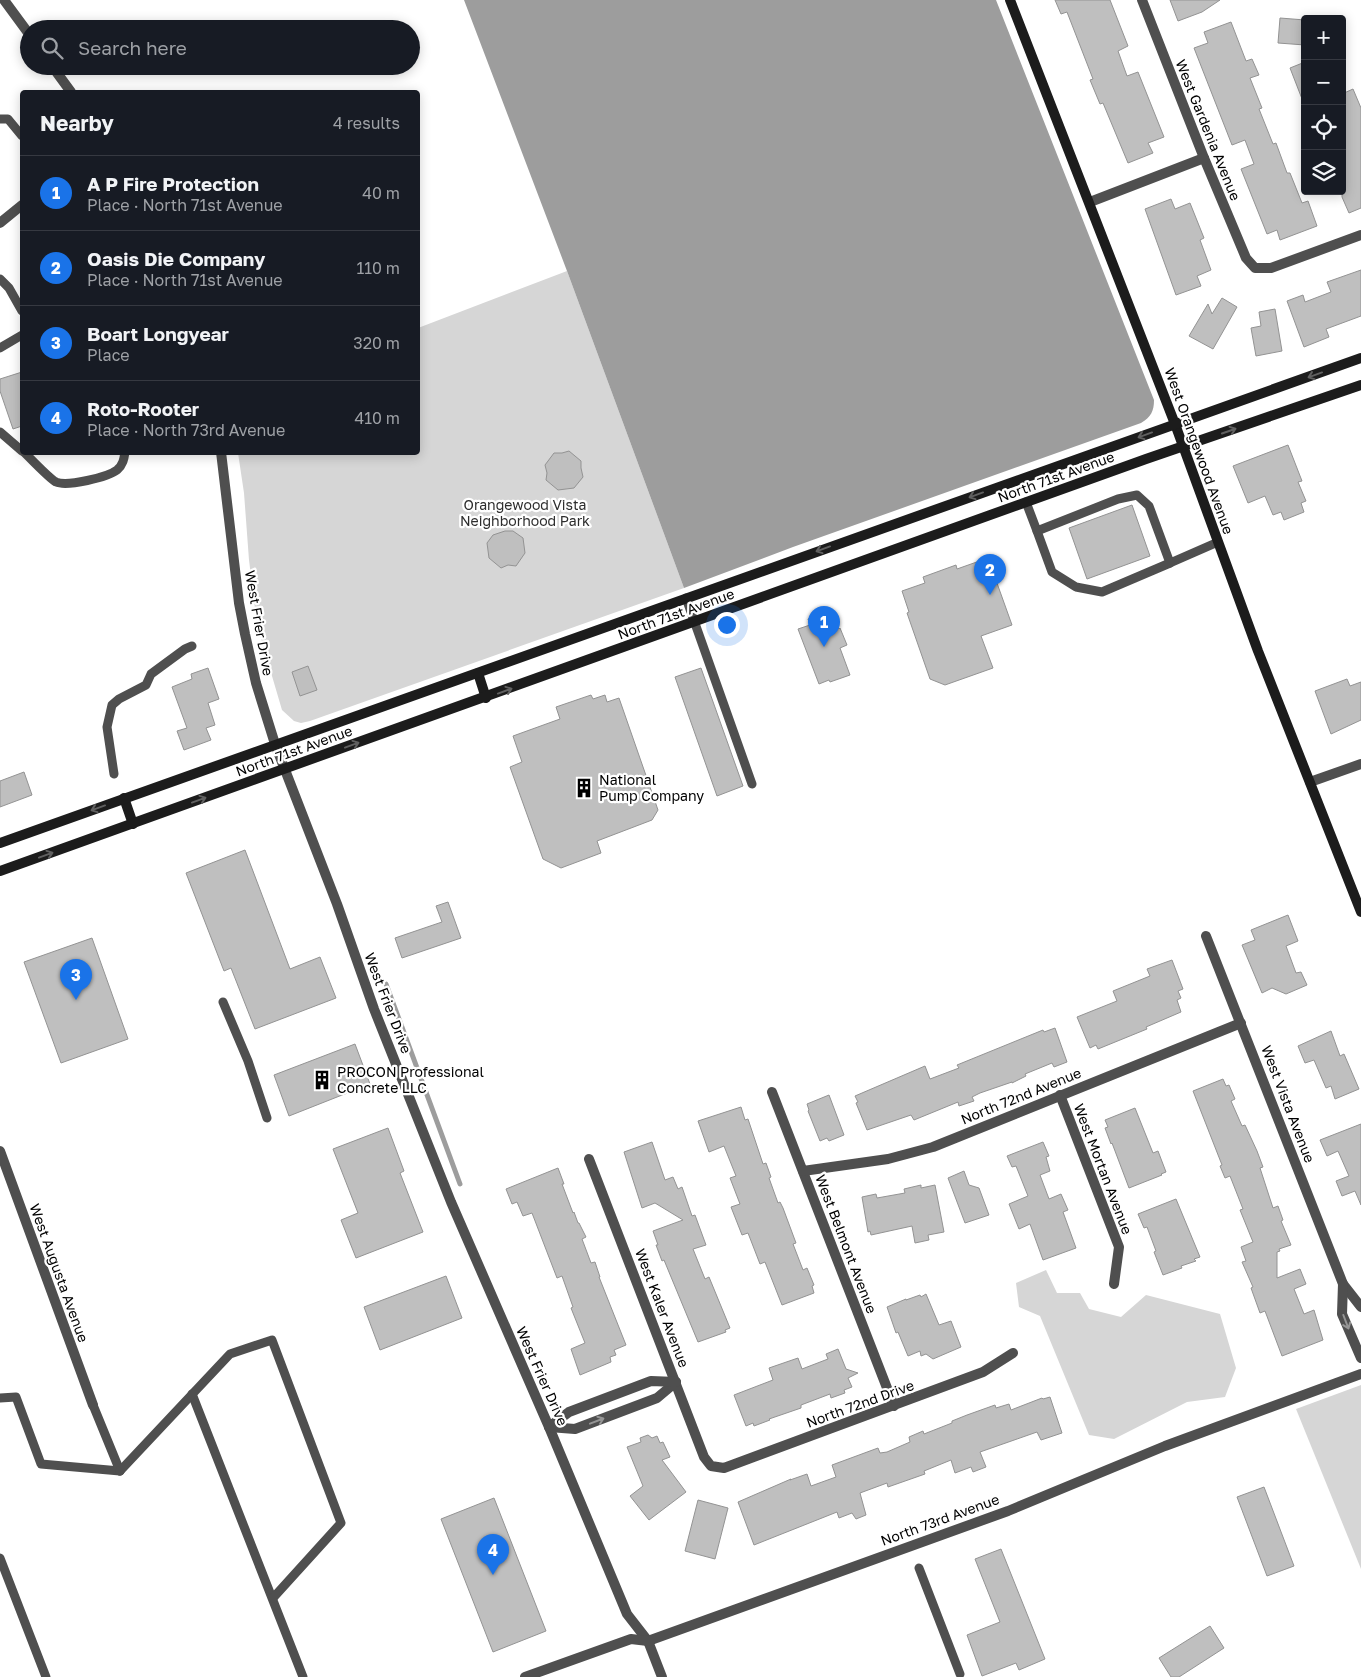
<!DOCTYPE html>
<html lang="en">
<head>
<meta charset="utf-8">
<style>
	:root { --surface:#171b24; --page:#20242c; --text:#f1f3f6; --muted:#9ea1a6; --line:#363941; --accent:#1a73e8 }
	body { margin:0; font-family:"Golos Text",sans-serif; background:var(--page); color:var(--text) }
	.controls { position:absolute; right:15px; top:15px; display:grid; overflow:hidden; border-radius:5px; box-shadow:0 2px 12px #0003 }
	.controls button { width:45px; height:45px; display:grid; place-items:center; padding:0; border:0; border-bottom:1px solid var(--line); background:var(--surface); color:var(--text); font:25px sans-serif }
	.you { position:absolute; left:726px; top:624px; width:18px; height:18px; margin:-12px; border:4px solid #fff; border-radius:50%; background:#1a73e8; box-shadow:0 0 0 8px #1a73e833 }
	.badge { display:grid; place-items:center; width:32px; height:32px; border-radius:50%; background:var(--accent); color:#fff; font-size:16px; font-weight:700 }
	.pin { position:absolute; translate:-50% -41px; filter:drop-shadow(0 1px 2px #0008) }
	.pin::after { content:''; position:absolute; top:26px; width:18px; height:15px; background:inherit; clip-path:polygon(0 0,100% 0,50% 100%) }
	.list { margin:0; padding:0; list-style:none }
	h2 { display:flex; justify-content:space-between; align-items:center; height:65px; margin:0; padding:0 20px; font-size:21px }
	h2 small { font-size:16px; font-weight:400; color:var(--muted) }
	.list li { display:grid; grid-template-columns:32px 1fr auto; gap:15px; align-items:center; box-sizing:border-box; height:75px; padding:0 20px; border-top:1px solid var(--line) }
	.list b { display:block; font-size:19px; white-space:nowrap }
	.list p { margin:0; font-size:16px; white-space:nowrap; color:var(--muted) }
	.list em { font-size:16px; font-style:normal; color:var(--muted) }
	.icon { flex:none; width:28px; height:28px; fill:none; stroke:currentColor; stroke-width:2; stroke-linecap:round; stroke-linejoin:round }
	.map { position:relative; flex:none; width:1361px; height:1677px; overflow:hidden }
	.search { position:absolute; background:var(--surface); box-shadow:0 2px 12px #0003; left:20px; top:20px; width:400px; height:55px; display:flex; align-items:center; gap:12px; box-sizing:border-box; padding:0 18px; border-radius:28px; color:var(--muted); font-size:19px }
	.panel { position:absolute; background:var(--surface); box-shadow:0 2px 12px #0003; left:20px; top:90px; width:400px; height:365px; border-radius:5px }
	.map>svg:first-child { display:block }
	.green { fill:#d6d6d6 }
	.water { fill:#9d9d9d }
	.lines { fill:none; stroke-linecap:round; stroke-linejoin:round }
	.stream { stroke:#9d9d9d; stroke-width:5 }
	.building { fill:#bfbfbf; stroke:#939393 }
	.lane { stroke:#4f4f4f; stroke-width:9 }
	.street { stroke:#4f4f4f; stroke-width:10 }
	.secondary { stroke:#1c1c1c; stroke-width:10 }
	.oneway { stroke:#606060 }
	.oneway2 { stroke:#959595 }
	.labels { text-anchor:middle; stroke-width:4.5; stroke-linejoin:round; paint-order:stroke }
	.street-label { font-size:14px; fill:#000; stroke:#fff }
	.park-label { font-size:14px; fill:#2d2d2d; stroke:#fff }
	.poi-label { font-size:14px; fill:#000; stroke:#fff; text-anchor:start }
</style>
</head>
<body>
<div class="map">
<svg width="1361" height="1677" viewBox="0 0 1361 1677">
	<rect width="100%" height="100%" fill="#fff"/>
	<!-- green -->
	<g class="green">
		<polygon points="567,271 684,588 310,721 301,723 294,721 282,710 257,625 249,560 244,493 238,453 418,452 418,328"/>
		<polygon points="1046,1270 1057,1293 1080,1293 1089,1309 1121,1317 1146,1295 1220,1314 1236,1368 1225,1397 1187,1402 1114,1439 1089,1435 1040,1316 1019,1307 1016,1283"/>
		<polygon points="1361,1385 1361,1569 1296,1409"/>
	</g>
	<!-- water -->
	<path class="water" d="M 464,0 L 996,0 L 1154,400 C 1154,411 1151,417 1141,423 L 793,547 L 684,588 L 567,271 Z"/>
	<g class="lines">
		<!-- stream -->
		<polyline class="stream" points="386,984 460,1184"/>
	</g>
	<!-- building -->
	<g class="building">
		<polygon points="1055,0 1110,0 1128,46 1118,51 1127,76 1138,72 1164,137 1148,143 1153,153 1128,163 1103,103 1100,104 1090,80 1093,79 1067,12 1061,14"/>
		<polygon points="1170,0 1220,0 1202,12 1178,21"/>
		<polygon points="1280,18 1305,20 1305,45 1278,43"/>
		<polygon points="1231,22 1246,61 1252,59 1259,75 1250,78 1262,108 1259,109 1273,144 1276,143 1287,173 1290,173 1302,203 1308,201 1317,226 1280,240 1277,230 1267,234 1241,169 1254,164 1245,140 1232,145 1194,48 1208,43 1204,32"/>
		<polygon points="1305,62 1305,104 1304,104 1290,68"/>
		<polygon points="1353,89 1361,108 1361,208 1349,213 1342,197 1342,94"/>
		<polygon points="1171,199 1175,209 1190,203 1204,238 1200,240 1211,270 1197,276 1201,286 1176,295 1145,209"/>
		<polygon points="1361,270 1361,316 1326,329 1329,337 1304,347 1287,301 1303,295 1305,302 1331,292 1327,282"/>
		<polygon points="1222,298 1237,307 1213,349 1189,336 1208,304 1212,314"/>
		<polygon points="1275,309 1282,351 1256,356 1251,328 1261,326 1259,312"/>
		<polygon points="22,372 22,426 13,429 0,391 0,379"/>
		<polygon points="1288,445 1302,481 1298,482 1306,501 1301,503 1304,512 1284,520 1281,512 1273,515 1265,496 1248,503 1233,466"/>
		<polygon points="569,451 581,461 581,468 583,477 574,488 558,490 546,480 547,473 545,465 554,453 562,453"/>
		<polygon points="1132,505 1150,556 1087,579 1069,528"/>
		<polygon points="505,531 513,531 523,538 525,553 516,566 508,565 501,568 489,558 487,543 493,535"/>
		<polygon points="988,558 1012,625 981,636 993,668 945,685 930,679 907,613 909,612 902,591 925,583 923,577 956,565 957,569"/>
		<polygon points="828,612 832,622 835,621 839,629 840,628 847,645 840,648 850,675 830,682 829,680 819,684 798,629 810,625 808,619"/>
		<polygon points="308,666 317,690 300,696 292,672"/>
		<polygon points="208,668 219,699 208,703 215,725 206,728 211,740 184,750 177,731 187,728 172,687 192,679 191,674"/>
		<polygon points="701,668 743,786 717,796 675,677"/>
		<polygon points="1347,679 1350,686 1361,682 1361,720 1331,734 1315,691"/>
		<polygon points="591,695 593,699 605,695 607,702 619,698 658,810 652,820 597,841 601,853 561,868 543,859 510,767 522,762 513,736 560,719 556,707"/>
		<polygon points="24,772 32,795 0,807 0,781"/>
		<polygon points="245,850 290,969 320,957 336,998 255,1029 231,968 224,971 186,873"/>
		<polygon points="448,902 461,938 402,958 395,938 442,922 436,906"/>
		<polygon points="1288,915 1298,941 1286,946 1296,973 1301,972 1307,985 1286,994 1272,988 1262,993 1242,945 1255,940 1251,930"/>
		<polygon points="92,938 128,1039 61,1063 24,962"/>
		<polygon points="1172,960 1183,989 1178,991 1181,998 1177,1000 1181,1012 1146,1027 1147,1029 1098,1049 1096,1045 1090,1048 1077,1017 1117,1001 1113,991 1150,976 1147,969"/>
		<polygon points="1055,1028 1067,1062 1054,1067 1052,1063 1025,1074 1026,1076 1012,1083 1012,1082 980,1093 972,1097 974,1101 959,1106 958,1102 914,1120 911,1115 867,1130 856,1103 858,1102 855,1096 925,1066 930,1079 959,1068 957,1065 1043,1030 1044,1032"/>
		<polygon points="1331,1031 1340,1056 1344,1054 1359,1089 1335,1099 1331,1086 1326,1088 1314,1060 1305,1063 1298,1046"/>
		<polygon points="355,1044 370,1084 289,1116 274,1075"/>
		<polygon points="1223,1079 1226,1086 1229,1085 1235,1099 1231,1101 1242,1126 1245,1125 1257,1151 1263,1167 1260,1168 1273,1208 1278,1206 1283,1220 1281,1221 1291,1245 1279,1249 1280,1251 1277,1252 1277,1278 1300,1269 1306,1284 1294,1289 1304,1314 1314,1310 1323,1340 1282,1356 1265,1311 1260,1313 1251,1288 1253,1287 1242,1262 1246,1261 1241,1247 1253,1242 1240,1210 1243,1209 1230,1176 1225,1178 1220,1166 1222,1165 1193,1091"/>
		<polygon points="829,1095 844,1135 829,1141 827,1138 820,1141 808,1111 809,1110 807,1104"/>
		<polygon points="741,1107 745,1120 748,1119 763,1164 766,1163 771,1177 769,1178 778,1203 780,1202 783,1208 796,1243 793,1244 803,1270 807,1268 814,1285 812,1286 814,1293 782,1305 765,1262 760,1264 748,1233 742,1235 731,1207 740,1204 730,1178 736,1176 724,1146 709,1152 698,1121"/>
		<polygon points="1135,1108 1153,1153 1158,1151 1166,1172 1161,1174 1162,1175 1129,1188 1112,1143 1111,1144 1105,1128 1108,1127 1105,1120"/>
		<polygon points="1361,1124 1361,1205 1355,1191 1342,1196 1336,1181 1349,1176 1338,1151 1327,1156 1320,1140"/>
		<polygon points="388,1128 404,1171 400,1173 423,1232 356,1258 341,1220 358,1213 333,1149"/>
		<polygon points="652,1142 665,1180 673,1177 678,1189 682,1187 692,1216 695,1215 706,1245 693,1249 705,1279 709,1277 730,1328 725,1330 726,1332 698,1342 664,1260 662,1261 656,1245 658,1245 653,1231 683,1220 655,1203 642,1208 624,1152"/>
		<polygon points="1043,1142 1049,1156 1046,1157 1050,1171 1040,1175 1049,1199 1061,1194 1068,1210 1063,1212 1076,1248 1043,1260 1030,1224 1019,1229 1009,1204 1028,1196 1016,1166 1012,1167 1007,1156"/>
		<polygon points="558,1168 564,1184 562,1184 573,1213 574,1212 578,1223 579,1223 586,1237 582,1239 591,1263 595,1262 600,1277 599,1277 626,1345 614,1350 616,1355 610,1357 611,1362 580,1375 571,1349 585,1343 571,1308 573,1307 562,1276 557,1278 532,1213 523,1216 517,1202 512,1204 506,1189"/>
		<polygon points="964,1171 969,1185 979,1188 989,1215 965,1223 948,1178"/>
		<polygon points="921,1185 921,1188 935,1185 944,1232 928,1235 929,1240 915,1243 912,1226 871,1235 870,1231 868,1232 862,1197 876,1194 877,1198 905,1193 904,1189"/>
		<polygon points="1176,1199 1200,1257 1194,1259 1196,1261 1181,1266 1182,1268 1163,1275 1154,1252 1156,1251 1147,1227 1144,1228 1138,1214"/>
		<polygon points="446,1276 462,1318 380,1350 364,1307"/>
		<polygon points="926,1294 939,1325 951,1321 961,1347 933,1359 926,1354 921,1356 920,1351 908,1356 898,1332 896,1333 887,1307 906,1299 906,1300 920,1295 921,1297"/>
		<polygon points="838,1349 846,1369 858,1373 848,1378 852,1387 844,1390 845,1393 831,1398 830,1394 801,1405 801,1408 769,1419 770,1420 754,1426 753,1423 746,1426 734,1395 773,1380 769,1368 798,1358 802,1369 828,1359 826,1354"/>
		<polygon points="1050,1397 1062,1433 1041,1440 1037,1432 980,1452 986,1467 973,1472 971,1467 955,1473 951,1460 924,1471 925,1474 888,1487 887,1483 860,1493 866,1515 856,1519 852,1513 839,1518 837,1512 754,1545 738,1502 791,1479 790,1480 807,1474 811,1486 836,1477 832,1465 878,1448 880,1453 887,1452 910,1442 909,1437 923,1431 924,1434 952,1423 952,1421 967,1415 995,1405 996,1408 1009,1404 1011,1410 1042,1398 1043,1399"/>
		<polygon points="648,1435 652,1438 657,1436 660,1443 663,1442 670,1457 662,1460 686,1492 649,1520 630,1496 643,1486 627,1447 641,1442 640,1438"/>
		<polygon points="1264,1487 1294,1566 1267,1576 1237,1497"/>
		<polygon points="494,1498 546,1631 493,1652 441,1519"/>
		<polygon points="698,1500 728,1508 715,1559 685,1551"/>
		<polygon points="1001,1549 1045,1659 1019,1670 1016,1663 982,1676 967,1635 1000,1622 975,1559"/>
		<polygon points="1210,1626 1224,1648 1179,1677 1171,1677 1159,1658"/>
	</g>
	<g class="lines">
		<!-- lane -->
		<g class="lane">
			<polyline points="0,119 8,119 22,136"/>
			<polyline points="0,279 9,288 22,311"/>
			<polyline points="0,348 22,335"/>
			<polyline points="0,432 22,451"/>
			<path d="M 24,452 C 31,459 49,478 56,482 C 67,487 108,477 117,470 C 123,465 124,459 125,452"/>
			<polyline points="1026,502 1037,531 1118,499 1137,495 1149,506 1170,563 1218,542"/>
			<polyline points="1037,531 1052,572 1076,587 1102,592 1170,563"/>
			<polyline points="686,598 752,784"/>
			<polyline points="114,774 107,727 112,705 119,699 146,685 151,674 185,649 192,646"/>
			<polyline points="223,1002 248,1061 267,1118"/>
			<polyline points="192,1394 303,1677"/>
			<polyline points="0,1398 16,1397 41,1464 120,1471"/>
			<polyline points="93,1405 120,1471"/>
			<polyline points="120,1471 230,1354 272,1340 341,1523 273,1598"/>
			<polyline points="0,1558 46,1677"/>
			<polyline points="919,1568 960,1674"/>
		</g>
		<!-- street -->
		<g class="street">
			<polyline points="4,0 29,34"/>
			<polyline points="1142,0 1204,158 1246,258 1255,268 1271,268 1361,235"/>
			<polyline points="52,66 71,92"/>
			<polyline points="1090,202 1204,158"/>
			<polyline points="0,223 22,205"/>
			<polyline points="221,452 239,603 245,634 256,683 275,744 337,904 374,1009 451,1202 549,1427 627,1614 648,1641 662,1677"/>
			<polyline points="1310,782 1361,764"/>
			<polyline points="1206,936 1343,1284 1361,1307"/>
			<polyline points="772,1092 894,1406"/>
			<polyline points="1060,1095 1119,1247 1114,1284"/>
			<polyline points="0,1151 93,1405"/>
			<polyline points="589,1159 704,1457 711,1466 724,1468 983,1372 1013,1353"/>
			<polyline points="803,1171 888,1159 933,1147 1241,1023"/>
			<polyline points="1343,1284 1342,1314 1361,1358"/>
			<polyline points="549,1427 575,1429 657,1398 676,1382"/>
			<polyline points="549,1427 569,1412 651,1381 676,1382"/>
			<polyline points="525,1677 631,1639 648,1641 1008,1511 1165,1446 1361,1374"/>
		</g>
		<!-- secondary -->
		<g class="secondary">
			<polyline points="1010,0 1175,424 1258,651 1361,912"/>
			<polyline points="478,673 486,698"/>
			<polyline points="124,798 133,824"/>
			<polyline points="0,843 1361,358"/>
			<polyline points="0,871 1146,459 1361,385"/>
		</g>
	</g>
	<!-- one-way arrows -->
	<defs><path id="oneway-shaft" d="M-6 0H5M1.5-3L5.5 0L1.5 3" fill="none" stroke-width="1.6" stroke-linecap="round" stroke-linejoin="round" transform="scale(1.25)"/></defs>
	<g class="oneway">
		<use href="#oneway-shaft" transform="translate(1315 375) rotate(160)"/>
		<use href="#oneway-shaft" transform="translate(1229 431) rotate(-19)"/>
		<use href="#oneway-shaft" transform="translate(1145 435) rotate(160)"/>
		<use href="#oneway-shaft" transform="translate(976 495) rotate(160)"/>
		<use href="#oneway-shaft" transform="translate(823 549) rotate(160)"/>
		<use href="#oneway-shaft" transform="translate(505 691) rotate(-20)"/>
		<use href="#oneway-shaft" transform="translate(352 745) rotate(-20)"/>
		<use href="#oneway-shaft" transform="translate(199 800) rotate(-20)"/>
		<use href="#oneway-shaft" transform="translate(98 808) rotate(160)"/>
		<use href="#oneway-shaft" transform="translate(46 855) rotate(-20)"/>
	</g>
	<g class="oneway2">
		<use href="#oneway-shaft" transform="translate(1346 1322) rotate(69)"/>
		<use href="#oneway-shaft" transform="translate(597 1421) rotate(-21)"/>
	</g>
	<!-- icons -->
	<defs>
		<symbol id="building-bare" viewBox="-9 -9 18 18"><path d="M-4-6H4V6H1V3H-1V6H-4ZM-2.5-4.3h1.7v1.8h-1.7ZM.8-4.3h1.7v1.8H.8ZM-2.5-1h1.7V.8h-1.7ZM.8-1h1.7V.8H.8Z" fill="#000" stroke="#fff" stroke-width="2.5" paint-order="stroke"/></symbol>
	</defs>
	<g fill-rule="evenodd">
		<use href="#building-bare" x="570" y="774" width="28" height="28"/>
		<use href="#building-bare" x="308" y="1066" width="28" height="28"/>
	</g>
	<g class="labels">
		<!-- street labels -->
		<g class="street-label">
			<text transform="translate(1208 130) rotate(68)" y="5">West Gardenia Avenue</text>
			<text transform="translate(1199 451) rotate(70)" y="5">West Orangewood Avenue</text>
			<text transform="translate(1056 477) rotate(-20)" y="5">North 71st Avenue</text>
			<text transform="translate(676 614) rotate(-20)" y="5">North 71st Avenue</text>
			<text transform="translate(259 623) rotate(80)" y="5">West Frier Drive</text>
			<text transform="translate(294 751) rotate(-20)" y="5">North 71st Avenue</text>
			<text transform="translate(388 1003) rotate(69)" y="5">West Frier Drive</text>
			<text transform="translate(1021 1096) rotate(-22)" y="5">North 72nd Avenue</text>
			<text transform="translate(1288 1104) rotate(69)" y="5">West Vista Avenue</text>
			<text transform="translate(1103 1169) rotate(69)" y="5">West Mortan Avenue</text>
			<text transform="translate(846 1244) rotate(69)" y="5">West Belmont Avenue</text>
			<text transform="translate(59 1273) rotate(70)" y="5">West Augusta Avenue</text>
			<text transform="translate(662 1308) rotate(69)" y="5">West Kaler Avenue</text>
			<text transform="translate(542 1376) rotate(66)" y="5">West Frier Drive</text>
			<text transform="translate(860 1404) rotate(-20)" y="5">North 72nd Drive</text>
			<text transform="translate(940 1520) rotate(-20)" y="5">North 73rd Avenue</text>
		</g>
		<!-- park labels -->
		<g class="park-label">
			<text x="525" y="510">Orangewood Vista<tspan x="525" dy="16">Neighborhood Park</tspan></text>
		</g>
		<!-- poi labels -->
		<g class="poi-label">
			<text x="599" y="785">National<tspan x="599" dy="16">Pump Company</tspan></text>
			<text x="337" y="1077">PROCON Professional<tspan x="337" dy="16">Concrete LLC</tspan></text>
		</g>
	</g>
</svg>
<div class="controls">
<button>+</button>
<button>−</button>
<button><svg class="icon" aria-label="locate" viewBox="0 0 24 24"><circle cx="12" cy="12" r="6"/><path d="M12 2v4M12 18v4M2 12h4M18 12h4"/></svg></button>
<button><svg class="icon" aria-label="layers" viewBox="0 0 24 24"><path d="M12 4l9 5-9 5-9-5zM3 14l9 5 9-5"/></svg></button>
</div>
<div class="you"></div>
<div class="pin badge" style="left:824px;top:647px">1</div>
<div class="pin badge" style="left:990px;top:595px">2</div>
<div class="pin badge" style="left:76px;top:1000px">3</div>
<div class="pin badge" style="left:493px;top:1575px">4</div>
<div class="search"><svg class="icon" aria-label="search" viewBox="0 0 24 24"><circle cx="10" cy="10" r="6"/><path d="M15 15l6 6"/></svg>Search here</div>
<section class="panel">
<h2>Nearby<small>4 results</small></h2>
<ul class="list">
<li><span class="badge">1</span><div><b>A P Fire Protection</b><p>Place · North 71st Avenue</p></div><em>40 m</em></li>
<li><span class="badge">2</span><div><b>Oasis Die Company</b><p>Place · North 71st Avenue</p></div><em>110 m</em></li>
<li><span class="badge">3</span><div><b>Boart Longyear</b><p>Place</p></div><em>320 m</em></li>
<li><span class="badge">4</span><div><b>Roto-Rooter</b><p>Place · North 73rd Avenue</p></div><em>410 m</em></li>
</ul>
</section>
</div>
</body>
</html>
